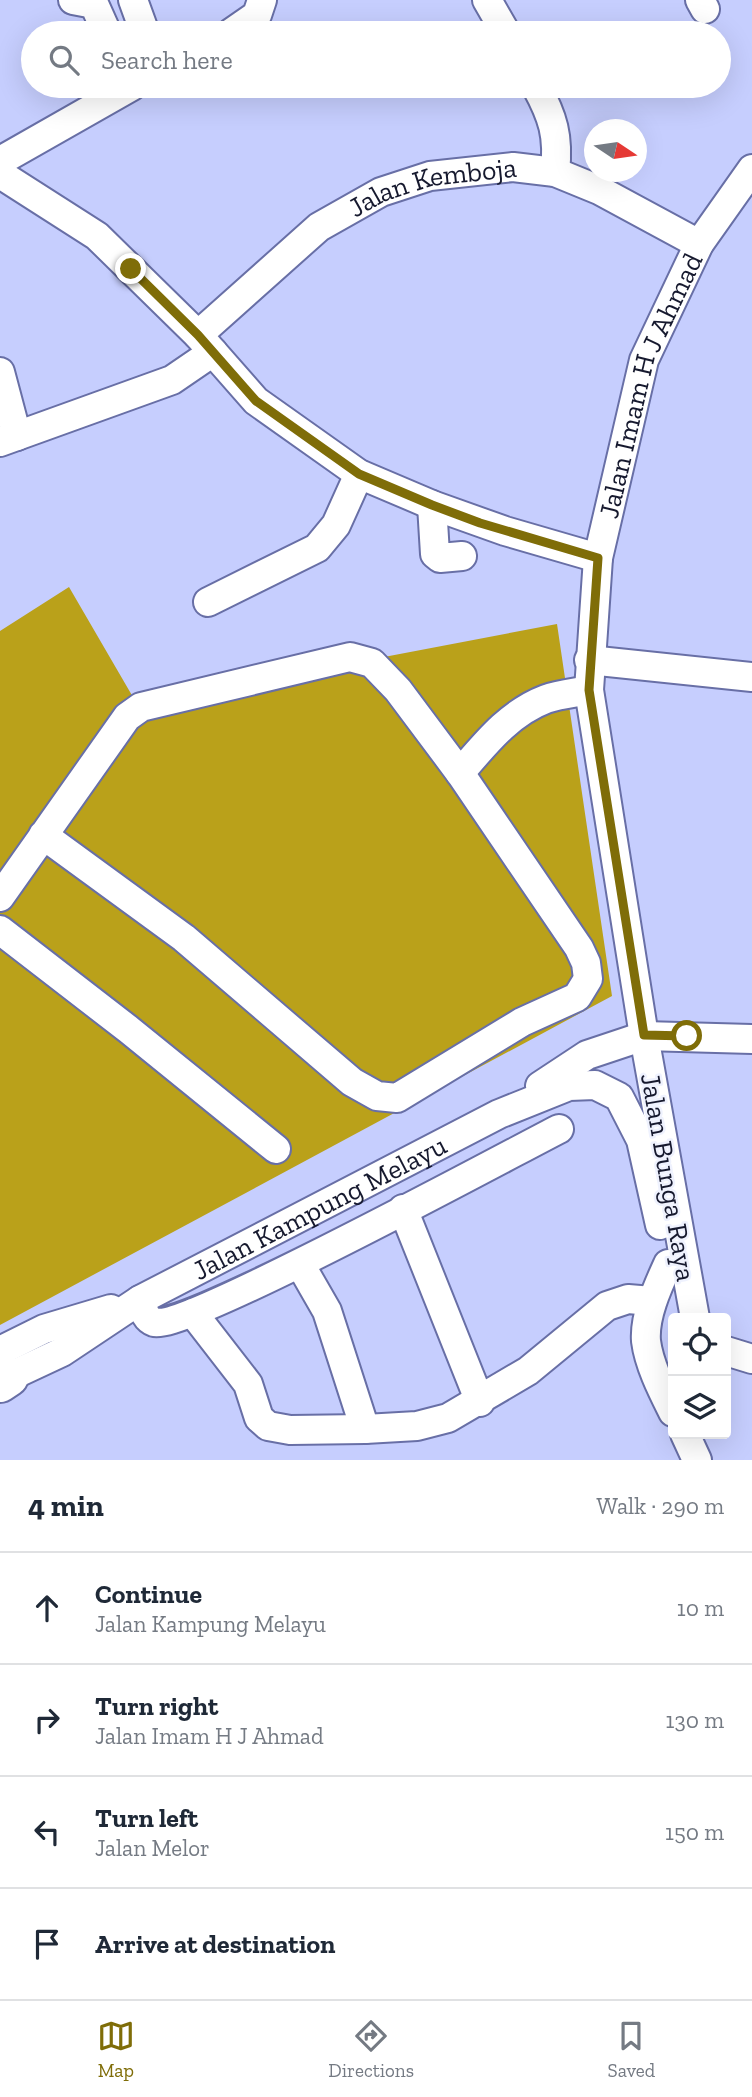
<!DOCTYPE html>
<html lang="en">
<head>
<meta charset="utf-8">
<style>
	:root { --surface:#fff; --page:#f6f6f7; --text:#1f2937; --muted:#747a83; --line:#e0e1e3; --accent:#7f6d08 }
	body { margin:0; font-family:"Zilla Slab",serif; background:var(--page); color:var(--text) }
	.controls { position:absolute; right:21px; bottom:21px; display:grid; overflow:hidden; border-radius:7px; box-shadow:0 7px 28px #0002 }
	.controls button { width:63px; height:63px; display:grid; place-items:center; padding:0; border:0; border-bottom:2px solid var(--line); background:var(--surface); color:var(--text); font:35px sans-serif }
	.compass { position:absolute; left:584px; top:119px; width:63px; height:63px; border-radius:50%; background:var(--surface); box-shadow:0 7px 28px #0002; rotate:103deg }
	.stop { position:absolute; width:21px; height:21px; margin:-16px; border:5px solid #7f6d08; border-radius:50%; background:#fff }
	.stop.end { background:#7f6d08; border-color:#fff; box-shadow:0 2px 7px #0008 }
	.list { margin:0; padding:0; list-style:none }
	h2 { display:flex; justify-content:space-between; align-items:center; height:91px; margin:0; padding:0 28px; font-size:30px }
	h2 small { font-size:23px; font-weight:400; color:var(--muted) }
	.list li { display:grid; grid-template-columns:46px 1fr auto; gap:21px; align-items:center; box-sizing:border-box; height:112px; padding:0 28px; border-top:2px solid var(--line) }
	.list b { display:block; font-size:26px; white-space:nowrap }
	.list p { margin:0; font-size:23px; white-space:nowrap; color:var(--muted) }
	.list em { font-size:23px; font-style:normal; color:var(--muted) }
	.icon { flex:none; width:38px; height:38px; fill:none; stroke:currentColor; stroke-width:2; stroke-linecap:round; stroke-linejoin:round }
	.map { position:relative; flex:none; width:752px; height:1460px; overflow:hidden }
	.search { position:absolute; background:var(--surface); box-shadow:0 7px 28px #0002; left:21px; right:21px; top:21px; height:77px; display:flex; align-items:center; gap:18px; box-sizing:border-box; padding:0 24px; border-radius:38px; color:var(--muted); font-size:26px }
	.sheet { height:539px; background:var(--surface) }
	nav { display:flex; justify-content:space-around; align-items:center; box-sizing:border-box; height:98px; border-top:2px solid var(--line); background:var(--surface); font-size:19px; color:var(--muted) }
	nav a { display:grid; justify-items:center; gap:4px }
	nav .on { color:var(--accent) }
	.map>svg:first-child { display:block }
	.green { fill:#baa11a }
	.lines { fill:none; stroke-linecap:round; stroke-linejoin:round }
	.minor-casing { stroke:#686fa6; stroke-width:32 }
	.highway-casing { stroke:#686fa6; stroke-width:42 }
	.minor { stroke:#fff; stroke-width:28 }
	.highway { stroke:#fff; stroke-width:38 }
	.route { stroke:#7f6d08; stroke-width:9 }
	.labels { text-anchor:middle; stroke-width:5; stroke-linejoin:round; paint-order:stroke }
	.street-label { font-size:28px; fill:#16192e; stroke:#eff2fe }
</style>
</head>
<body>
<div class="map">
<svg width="752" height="1460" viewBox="0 0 752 1460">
	<rect width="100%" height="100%" fill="#c6cefe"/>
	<!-- green -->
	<polygon class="green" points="69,587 137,704 557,624 612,996 0,1325 0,631"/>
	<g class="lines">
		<defs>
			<g id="minor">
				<polyline points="73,0 94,4 107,33"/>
				<polyline points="133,0 145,33"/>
				<polyline points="487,0 506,33"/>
				<polyline points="700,0 705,9"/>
				<polyline points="231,33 257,15 262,0"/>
				<path d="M 536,86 C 553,117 559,136 555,172"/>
				<polyline points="0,161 132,86"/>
				<polyline points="0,174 97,236 198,335 256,401 359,474 432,505 505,531 598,558"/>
				<path id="s1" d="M 198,335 L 319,227 L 381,192 L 430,176 L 513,167 L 555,172 L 599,190 L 699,244"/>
				<polyline points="0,372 17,436"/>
				<polyline points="0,442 172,380 213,352"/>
				<polyline points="432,505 435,554 440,558 462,556"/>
				<polyline points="208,602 317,548 336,525 359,474"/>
				<polyline points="589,660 752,677"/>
				<path d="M 460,773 C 485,744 509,713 546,699 C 560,694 575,693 589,690"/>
				<polyline points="0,897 127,717 141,707 350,657 372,663 398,690 460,773 579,948 586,963 588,979 577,997 522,1022 397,1098 377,1096 352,1082 184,938 43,835"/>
				<polyline points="0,930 128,1029 276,1149"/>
				<polyline points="540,1086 587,1055 644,1036 752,1039"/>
				<polyline points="403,1209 480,1402"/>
				<polyline points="300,1264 327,1311 365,1429"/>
				<path d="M 668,1264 C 658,1286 644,1316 646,1341 C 649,1365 663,1392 673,1412"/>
				<path d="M 140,1300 C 143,1308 145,1319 154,1322 C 184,1331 508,1155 559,1129"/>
				<polyline points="193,1313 248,1384 259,1418 268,1426 290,1430 365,1429 417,1426 448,1418 528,1371 607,1306 628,1299 652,1301"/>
				<path id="s2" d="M 695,1318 L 644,1036 L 589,690 L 598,558 L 644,360 L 699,244 L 752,169"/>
				<polyline points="0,1351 44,1329 111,1309"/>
				<polyline points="726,1351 752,1359"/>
				<path id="s3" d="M 0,1381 L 62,1352 L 140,1300 L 499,1114 L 569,1086 L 595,1085 L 619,1097 L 641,1140 L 660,1225"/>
				<polyline points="685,1434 697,1460"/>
			</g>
			<polyline id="highway" points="0,1383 9,1377"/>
		</defs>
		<!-- minor casing -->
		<use href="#minor" class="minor-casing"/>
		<!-- highway casing -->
		<use href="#highway" class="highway-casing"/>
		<!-- minor -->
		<use href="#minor" class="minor"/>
		<!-- highway -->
		<use href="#highway" class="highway"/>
	</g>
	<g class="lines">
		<!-- route -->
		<polyline class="route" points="131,269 198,335 256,401 359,474 432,505 480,523 598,558 589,690 644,1035 687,1036"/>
	</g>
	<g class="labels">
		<!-- street labels -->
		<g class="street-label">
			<text dy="10" stroke="none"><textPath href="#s1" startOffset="285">Jalan Kemboja</textPath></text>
			<text dy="10" stroke="none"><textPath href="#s2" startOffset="950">Jalan Imam H J Ahmad</textPath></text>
			<text transform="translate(669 1177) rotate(80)" y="10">Jalan Bunga Raya</text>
			<text dy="10" stroke="none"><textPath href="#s3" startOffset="364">Jalan Kampung Melayu</textPath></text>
		</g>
	</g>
</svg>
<div class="controls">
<button><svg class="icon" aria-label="locate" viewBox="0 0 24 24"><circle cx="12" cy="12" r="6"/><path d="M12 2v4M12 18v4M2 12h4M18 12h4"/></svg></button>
<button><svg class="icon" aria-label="layers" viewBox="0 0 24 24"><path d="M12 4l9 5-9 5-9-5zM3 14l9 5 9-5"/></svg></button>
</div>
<svg class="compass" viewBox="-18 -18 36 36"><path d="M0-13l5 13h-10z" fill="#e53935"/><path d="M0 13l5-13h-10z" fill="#747a83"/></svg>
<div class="stop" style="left:687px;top:1036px"></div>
<div class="stop end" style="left:131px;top:269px"></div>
<div class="search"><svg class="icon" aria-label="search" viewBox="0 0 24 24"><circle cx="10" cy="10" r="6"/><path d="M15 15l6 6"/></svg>Search here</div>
</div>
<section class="sheet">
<h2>4 min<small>Walk · 290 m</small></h2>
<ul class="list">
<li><svg class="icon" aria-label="ahead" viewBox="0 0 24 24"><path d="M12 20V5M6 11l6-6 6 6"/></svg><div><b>Continue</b><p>Jalan Kampung Melayu</p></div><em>10 m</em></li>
<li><svg class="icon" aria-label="right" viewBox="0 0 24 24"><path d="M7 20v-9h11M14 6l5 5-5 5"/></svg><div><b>Turn right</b><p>Jalan Imam H J Ahmad</p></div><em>130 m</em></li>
<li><svg class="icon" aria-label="left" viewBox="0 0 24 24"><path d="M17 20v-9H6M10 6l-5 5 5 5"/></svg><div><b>Turn left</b><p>Jalan Melor</p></div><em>150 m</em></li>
<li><svg class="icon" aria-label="arrive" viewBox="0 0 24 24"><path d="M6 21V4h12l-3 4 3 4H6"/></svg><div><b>Arrive at destination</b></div></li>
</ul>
</section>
<nav>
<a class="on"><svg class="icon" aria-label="map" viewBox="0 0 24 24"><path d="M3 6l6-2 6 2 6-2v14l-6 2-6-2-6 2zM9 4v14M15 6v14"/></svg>Map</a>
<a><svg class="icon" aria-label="directions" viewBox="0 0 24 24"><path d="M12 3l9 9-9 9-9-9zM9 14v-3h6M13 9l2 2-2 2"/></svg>Directions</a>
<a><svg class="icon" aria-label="saved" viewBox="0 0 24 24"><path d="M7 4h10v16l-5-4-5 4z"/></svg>Saved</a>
</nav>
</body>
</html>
